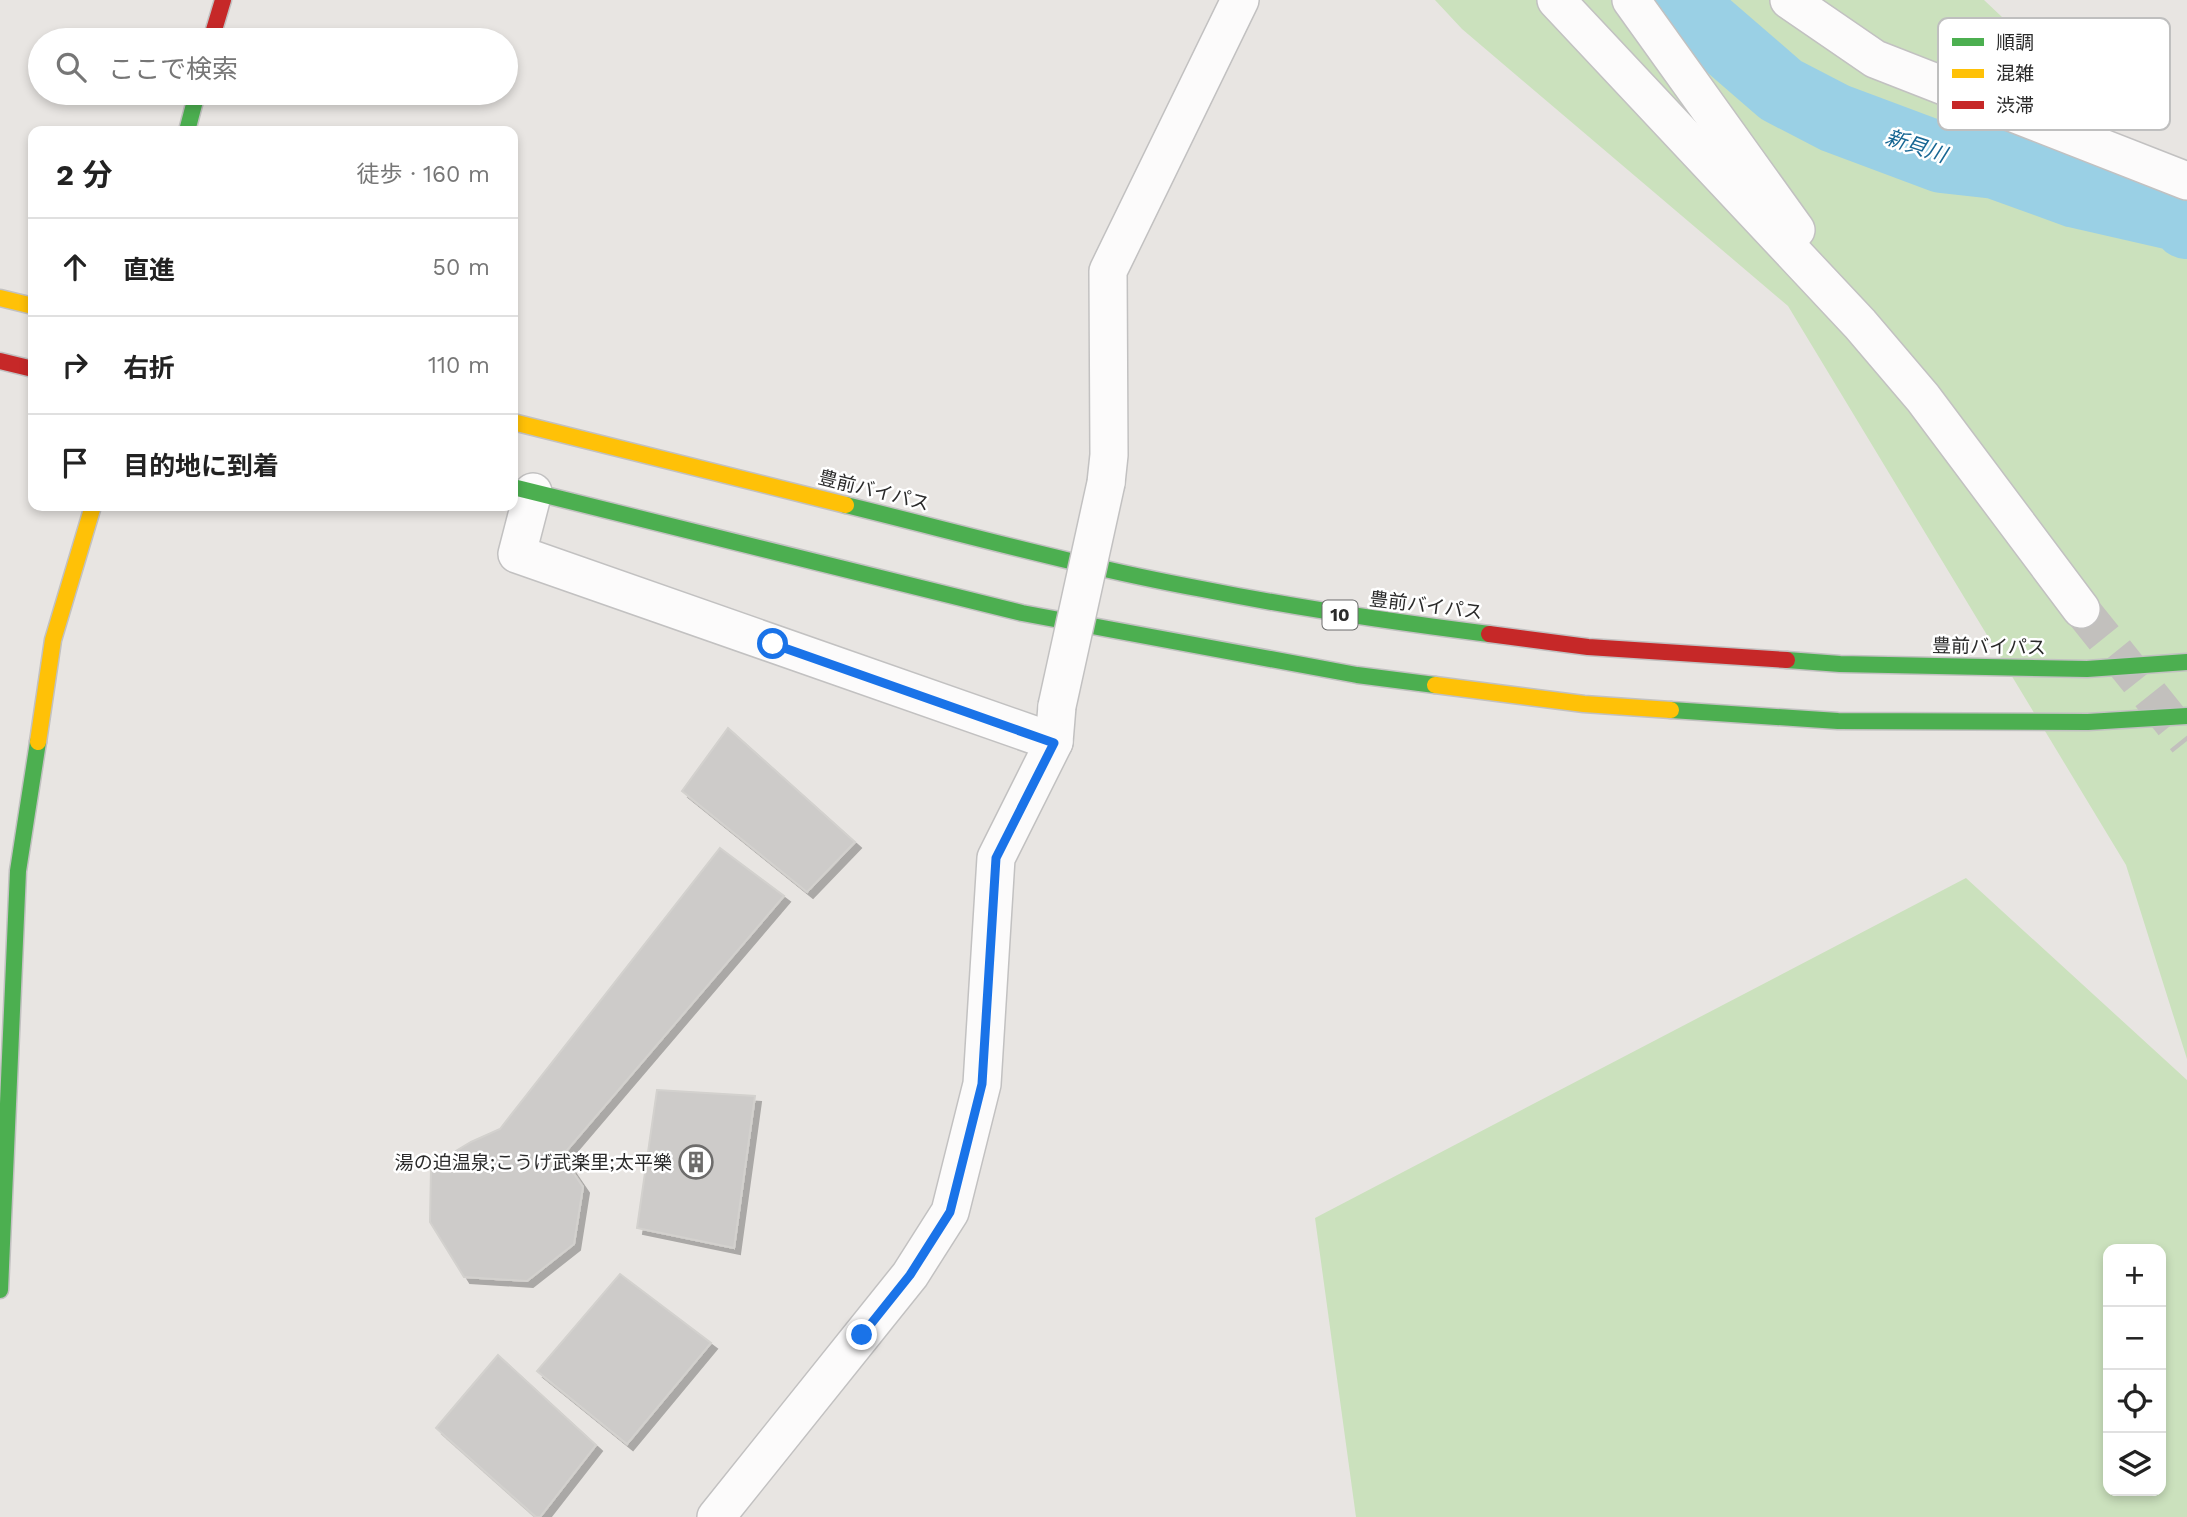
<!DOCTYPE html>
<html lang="ja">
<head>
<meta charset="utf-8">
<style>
	:root { --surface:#fff; --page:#f6f6f6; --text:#222; --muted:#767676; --line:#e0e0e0 }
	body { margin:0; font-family:"Work Sans","Noto Sans JP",sans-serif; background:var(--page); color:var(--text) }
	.controls { position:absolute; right:21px; bottom:21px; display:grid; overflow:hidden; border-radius:14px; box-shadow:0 4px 10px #0003 }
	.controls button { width:63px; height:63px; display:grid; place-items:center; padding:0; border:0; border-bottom:2px solid var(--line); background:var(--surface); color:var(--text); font:35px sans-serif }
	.stop { position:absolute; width:21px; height:21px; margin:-16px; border:5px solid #1a73e8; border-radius:50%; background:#fff }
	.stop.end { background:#1a73e8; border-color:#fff; box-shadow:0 2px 7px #0008 }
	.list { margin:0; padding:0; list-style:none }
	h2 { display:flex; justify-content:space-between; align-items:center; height:91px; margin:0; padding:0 28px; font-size:30px }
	h2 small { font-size:23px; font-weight:400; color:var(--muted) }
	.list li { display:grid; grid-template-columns:46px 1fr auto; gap:21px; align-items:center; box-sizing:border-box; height:98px; padding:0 28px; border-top:2px solid var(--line) }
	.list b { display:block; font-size:26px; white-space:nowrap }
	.list em { font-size:23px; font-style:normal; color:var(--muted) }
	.icon { flex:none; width:38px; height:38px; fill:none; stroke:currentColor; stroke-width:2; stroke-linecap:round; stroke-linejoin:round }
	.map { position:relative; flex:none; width:2187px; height:1517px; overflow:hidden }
	.search { position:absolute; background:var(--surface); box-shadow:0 4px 10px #0003; left:28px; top:28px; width:490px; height:77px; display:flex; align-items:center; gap:18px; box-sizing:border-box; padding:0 24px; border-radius:38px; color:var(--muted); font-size:26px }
	.panel { position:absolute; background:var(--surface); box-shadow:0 4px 10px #0003; left:28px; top:126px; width:490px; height:385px; border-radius:14px }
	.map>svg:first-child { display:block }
	.green { fill:#cbe1bd; fill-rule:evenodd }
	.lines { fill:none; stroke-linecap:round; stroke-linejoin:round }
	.river { stroke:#9ad0e5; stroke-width:70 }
	.building { fill:#cdcbc9; stroke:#d3d1ce; stroke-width:2; filter:url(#shadow) }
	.street-tunnel { stroke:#c2c0bd; stroke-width:37; stroke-dasharray:37 18; stroke-linecap:butt }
	.street-casing { stroke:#c2c1c1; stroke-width:40 }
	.fast-casing { stroke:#c2c1c1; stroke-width:19 }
	.slow-casing { stroke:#c2c1c1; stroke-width:19 }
	.jam-casing { stroke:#c2c1c1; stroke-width:19 }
	.street { stroke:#fcfbfb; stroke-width:37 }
	.fast { stroke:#4caf50; stroke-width:16 }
	.slow { stroke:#ffc107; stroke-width:16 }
	.jam { stroke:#c62828; stroke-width:16 }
	.street-bridge-casing { stroke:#c2c1c1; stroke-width:40; stroke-linecap:butt }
	.street-bridge { stroke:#fcfbfb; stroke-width:37 }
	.route { stroke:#1a73e8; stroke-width:9 }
	.labels { text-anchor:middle; stroke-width:5; stroke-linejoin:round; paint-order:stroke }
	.shield { fill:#fff; stroke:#6b6b6b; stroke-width:2 }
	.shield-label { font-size:18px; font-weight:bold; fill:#2b2b2b }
	.street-label { font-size:19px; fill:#2b2b2b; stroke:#fff }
	.poi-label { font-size:19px; fill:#2b2b2b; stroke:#fff; text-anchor:end }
	.water-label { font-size:21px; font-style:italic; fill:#176693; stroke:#fff }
	.key { fill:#fff; stroke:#bfbfbf; stroke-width:2 }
	.key-label { font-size:19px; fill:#2b2b2b }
</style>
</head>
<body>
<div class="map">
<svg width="2187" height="1517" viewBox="0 0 2187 1517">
	<defs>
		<filter id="shadow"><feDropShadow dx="6" dy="6" stdDeviation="0" flood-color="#0004"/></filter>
	</defs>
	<rect width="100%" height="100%" fill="#e8e5e2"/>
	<!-- green -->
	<g class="green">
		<polygon points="1435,0 1984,0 2002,17 2187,250 2187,1059 2126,865 1788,306 1462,29"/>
		<path d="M 1966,878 L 2187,1080 L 2187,1517 L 1356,1517 L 1315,1218 ZM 2108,1249 L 2161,1249 L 2161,1491 L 2108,1491 Z"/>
	</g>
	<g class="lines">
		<!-- river -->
		<polyline class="river" points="1677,0 1781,90 1835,118 1942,158 1996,164 2076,193 2181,217 2187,224"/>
	</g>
	<!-- building -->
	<g class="building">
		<polygon points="728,728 855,842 807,892 682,791"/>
		<polygon points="720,848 784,896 562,1156 583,1187 574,1244 527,1281 464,1277 430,1222 431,1166 471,1142 500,1129"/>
		<polygon points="657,1090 755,1096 734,1248 637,1228"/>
		<polygon points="620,1274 711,1343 627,1444 537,1371"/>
		<polygon points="498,1355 596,1445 540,1517 536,1517 436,1428"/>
	</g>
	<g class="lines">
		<!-- street-tunnel -->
		<polyline class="street-tunnel" points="2081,609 2187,741"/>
		<defs>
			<g id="street">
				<polyline points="1556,0 1860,324 1923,398 2081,609"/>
				<polyline points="1631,0 1796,230"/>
				<polyline points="1789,0 1875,59 2187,181"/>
				<polyline points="1106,483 1109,455 1108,271 1240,0"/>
				<polyline points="533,492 517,554 1054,742"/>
				<polyline points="716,1517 910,1275 950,1212 982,1084 996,858 1054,742 1057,706"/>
			</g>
			<g id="fast">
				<polyline points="187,131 197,93"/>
				<polyline points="513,487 1022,613 1357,675 1435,685"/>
				<path d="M 846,505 C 964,534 1082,567 1202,589 C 1297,608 1393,622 1489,634"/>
				<polyline points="1787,660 1840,664 2087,669 2187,662"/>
				<polyline points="1671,710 1838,721 2088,722 2187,716"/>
				<polyline points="0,1290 18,871 38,742"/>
			</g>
			<g id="slow">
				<polyline points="0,298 33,306"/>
				<polyline points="513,422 846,505"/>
				<polyline points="1435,685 1584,704 1671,710"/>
				<polyline points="38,742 53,640 93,506"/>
			</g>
			<g id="jam">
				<polyline points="211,40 223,0"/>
				<polyline points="0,361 33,369"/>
				<polyline points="1489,634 1588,647 1787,660"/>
			</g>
		</defs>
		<!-- street casing -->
		<use href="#street" class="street-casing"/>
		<!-- fast casing -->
		<use href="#fast" class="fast-casing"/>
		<!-- slow casing -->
		<use href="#slow" class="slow-casing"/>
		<!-- jam casing -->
		<use href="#jam" class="jam-casing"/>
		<!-- street -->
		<use href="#street" class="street"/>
		<!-- fast -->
		<use href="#fast" class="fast"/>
		<!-- slow -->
		<use href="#slow" class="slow"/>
		<!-- jam -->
		<use href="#jam" class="jam"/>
		<defs>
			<polyline id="street-bridge" points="1057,706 1106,483"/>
		</defs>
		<!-- street-bridge casing -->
		<use href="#street-bridge" class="street-bridge-casing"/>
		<!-- street-bridge -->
		<use href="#street-bridge" class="street-bridge"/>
	</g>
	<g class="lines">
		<!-- route -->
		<polyline class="route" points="773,644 1054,743 996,858 982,1084 950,1212 910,1275 862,1335"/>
	</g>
	<!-- icons -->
	<defs>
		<symbol id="building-ring" viewBox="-11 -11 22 22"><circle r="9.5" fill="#fff" stroke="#6d6c6b" stroke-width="1.5"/><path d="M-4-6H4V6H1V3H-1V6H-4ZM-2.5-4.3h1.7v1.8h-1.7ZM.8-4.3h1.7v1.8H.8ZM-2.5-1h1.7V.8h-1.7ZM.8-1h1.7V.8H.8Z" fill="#6d6c6b"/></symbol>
	</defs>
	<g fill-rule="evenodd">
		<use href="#building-ring" x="677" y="1143" width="38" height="38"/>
	</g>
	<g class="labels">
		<!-- shield labels -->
		<rect class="shield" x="1322.5" y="600.5" width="35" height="29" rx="5"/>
		<g class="shield-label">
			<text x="1340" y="621">10</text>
		</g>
		<!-- street labels -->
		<g class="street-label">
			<text transform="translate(874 490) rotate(14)" y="7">豊前バイパス</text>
			<text transform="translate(1426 605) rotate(7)" y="7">豊前バイパス</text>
			<text transform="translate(1989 646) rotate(1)" y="7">豊前バイパス</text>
		</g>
		<!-- poi labels -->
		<g class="poi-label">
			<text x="672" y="1169">湯の迫温泉;こうげ武楽里;太平樂</text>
		</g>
		<!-- water labels -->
		<g class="water-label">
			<text transform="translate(1916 146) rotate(18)" y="7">新貝川</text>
		</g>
	</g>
	<!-- legend -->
	<rect x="1938" y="18" width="232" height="112" rx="10" class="key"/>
	<rect x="1952" y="38" width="32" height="8" fill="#4caf50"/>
	<rect x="1952" y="69" width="32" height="9" fill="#ffc107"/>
	<rect x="1952" y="101" width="32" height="8" fill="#c62828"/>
	<g class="key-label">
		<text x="1996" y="49">順調</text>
		<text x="1996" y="80">混雑</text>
		<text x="1996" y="112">渋滞</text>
	</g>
</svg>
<div class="controls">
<button>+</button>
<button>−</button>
<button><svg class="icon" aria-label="locate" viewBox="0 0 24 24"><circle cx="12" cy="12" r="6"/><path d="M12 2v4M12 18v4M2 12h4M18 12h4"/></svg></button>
<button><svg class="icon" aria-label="layers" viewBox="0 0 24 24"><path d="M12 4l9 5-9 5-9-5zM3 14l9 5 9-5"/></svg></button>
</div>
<div class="stop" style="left:773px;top:644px"></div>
<div class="stop end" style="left:862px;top:1335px"></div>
<div class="search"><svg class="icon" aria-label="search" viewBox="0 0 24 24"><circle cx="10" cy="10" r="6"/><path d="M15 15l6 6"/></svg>ここで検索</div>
<section class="panel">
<h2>2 分<small>徒歩 · 160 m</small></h2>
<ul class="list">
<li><svg class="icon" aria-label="ahead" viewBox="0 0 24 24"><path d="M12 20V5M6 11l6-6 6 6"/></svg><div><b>直進</b></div><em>50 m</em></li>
<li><svg class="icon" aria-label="right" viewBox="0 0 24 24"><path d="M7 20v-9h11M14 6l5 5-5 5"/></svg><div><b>右折</b></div><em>110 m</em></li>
<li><svg class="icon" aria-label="arrive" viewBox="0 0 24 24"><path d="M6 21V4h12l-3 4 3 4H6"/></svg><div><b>目的地に到着</b></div></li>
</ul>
</section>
</div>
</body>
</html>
